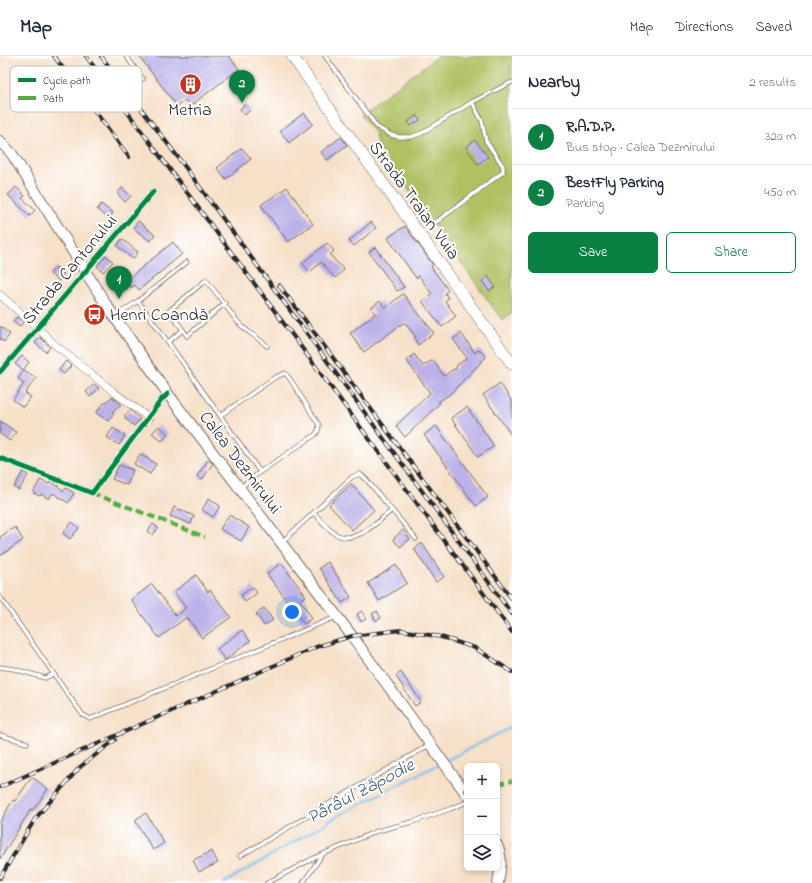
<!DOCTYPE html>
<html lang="en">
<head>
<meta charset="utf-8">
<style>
	:root { --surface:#fff; --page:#f6f6f7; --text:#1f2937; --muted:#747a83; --line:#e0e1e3; --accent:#0b8043 }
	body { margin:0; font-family:"Indie Flower",sans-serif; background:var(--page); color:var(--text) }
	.controls { position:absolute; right:12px; bottom:12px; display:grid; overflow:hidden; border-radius:6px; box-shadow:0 2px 6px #0003 }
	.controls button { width:36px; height:36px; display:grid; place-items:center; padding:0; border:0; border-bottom:1px solid var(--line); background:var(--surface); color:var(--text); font:20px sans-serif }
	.you { position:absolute; left:292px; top:556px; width:14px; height:14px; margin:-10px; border:3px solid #fff; border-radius:50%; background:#1a73e8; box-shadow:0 0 0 6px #1a73e833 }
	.badge { display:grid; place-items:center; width:26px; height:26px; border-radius:50%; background:var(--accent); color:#fff; font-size:13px; font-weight:700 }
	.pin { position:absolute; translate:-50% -33px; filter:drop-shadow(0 1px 2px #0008) }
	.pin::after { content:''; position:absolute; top:21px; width:14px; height:12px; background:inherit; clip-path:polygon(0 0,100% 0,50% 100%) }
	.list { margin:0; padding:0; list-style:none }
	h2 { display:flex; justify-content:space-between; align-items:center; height:52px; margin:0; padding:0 16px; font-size:17px }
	h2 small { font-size:13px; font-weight:400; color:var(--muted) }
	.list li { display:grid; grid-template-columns:26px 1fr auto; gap:12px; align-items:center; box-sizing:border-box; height:56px; padding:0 16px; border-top:1px solid var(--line) }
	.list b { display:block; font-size:15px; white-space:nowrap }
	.list p { margin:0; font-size:13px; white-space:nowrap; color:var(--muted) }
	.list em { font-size:13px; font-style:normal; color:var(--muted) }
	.actions { display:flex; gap:8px; padding:12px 16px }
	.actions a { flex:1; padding:9px 0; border:1px solid var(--accent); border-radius:6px; text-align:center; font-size:14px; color:var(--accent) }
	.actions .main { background:var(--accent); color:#fff }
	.icon { flex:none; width:22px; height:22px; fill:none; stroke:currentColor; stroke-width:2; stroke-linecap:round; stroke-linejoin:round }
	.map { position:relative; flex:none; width:512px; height:827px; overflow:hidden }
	header { display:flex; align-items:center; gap:24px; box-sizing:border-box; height:56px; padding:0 20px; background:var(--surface); border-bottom:1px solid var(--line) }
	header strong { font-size:19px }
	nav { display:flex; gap:22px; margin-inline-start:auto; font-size:14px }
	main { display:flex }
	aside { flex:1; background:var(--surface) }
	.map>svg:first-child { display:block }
	.green { fill:#b0c164; stroke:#6e7648 }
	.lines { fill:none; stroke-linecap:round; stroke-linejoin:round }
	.stream { stroke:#76bfee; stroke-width:2.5 }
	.building { fill:#bcb2e8 }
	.service-casing { stroke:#726a62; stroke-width:5 }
	.minor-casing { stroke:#726a62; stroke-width:8 }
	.secondary-casing { stroke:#726a62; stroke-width:12 }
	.primary-casing { stroke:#726a62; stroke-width:12 }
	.service { stroke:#fff; stroke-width:3.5 }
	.minor { stroke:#fff; stroke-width:7 }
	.secondary { stroke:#fff; stroke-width:10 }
	.primary { stroke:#fff; stroke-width:11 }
	.rail-casing { stroke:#2b2b2b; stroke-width:4 }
	.rail { stroke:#fff; stroke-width:2.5; stroke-dasharray:8; stroke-linecap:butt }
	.quiet { stroke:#54ab44; stroke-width:4; stroke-dasharray:8 4; stroke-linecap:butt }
	.cycleway-casing { stroke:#fff; stroke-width:8 }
	.cycleway { stroke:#00873e; stroke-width:5 }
	.labels { text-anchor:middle; stroke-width:4; stroke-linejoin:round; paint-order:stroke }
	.poi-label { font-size:18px; fill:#2b2b2b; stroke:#fff }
	.street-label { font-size:18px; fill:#2b2b2b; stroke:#fff }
	.water-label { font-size:19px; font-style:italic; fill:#455f6f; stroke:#fff }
	.key { fill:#fff; stroke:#bfbfbf; stroke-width:1 }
	.key-label { font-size:11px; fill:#2b2b2b }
</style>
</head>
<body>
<header>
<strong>Map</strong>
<nav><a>Map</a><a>Directions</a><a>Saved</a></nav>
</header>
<main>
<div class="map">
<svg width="512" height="827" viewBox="0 0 512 827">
	<rect width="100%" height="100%" fill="#fff"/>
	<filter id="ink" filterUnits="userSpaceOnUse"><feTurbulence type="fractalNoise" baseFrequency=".025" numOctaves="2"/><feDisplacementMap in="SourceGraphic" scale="8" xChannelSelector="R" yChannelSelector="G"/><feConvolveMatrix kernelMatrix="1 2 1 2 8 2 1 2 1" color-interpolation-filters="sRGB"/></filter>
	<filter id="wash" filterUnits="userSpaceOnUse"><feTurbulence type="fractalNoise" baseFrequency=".012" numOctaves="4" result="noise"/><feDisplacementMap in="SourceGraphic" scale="16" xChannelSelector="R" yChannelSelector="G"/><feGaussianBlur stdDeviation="0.9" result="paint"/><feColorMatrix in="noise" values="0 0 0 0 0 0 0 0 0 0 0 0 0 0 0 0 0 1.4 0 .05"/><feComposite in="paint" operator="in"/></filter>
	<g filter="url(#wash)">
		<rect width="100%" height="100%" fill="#f6e0c8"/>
		<!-- green -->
		<polygon class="green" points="438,0 512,0 512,257 502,264 377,89 375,78 360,58"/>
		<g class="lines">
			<!-- stream -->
			<g class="stream">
				<polyline points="445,705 512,671"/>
				<polyline points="224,827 343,757 441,707"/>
			</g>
		</g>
		<g id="blocks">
			<!-- building -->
			<g class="building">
				<polygon points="139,0 229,0 239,13 190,50 185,44 177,50"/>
				<polygon points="245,48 250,54 245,59 240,53"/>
				<polygon points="304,57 313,68 289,87 280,75"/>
				<polygon points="417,59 420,64 411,70 408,66"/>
				<polygon points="341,81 347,89 327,104 321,96"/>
				<polygon points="475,84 488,101 478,108 466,91"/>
				<polygon points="242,92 251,103 226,123 217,112"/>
				<polygon points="16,131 25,140 22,142 35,154 30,160 8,139"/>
				<polygon points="287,131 313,168 288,186 261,149"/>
				<polygon points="122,132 131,140 125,146 117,137"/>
				<polygon points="101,148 113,157 109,163 97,154"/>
				<polygon points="138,165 155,179 150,185 133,172"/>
				<polygon points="371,166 376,172 354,190 349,185"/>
				<polygon points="405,170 433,209 431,211 448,234 445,237 448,242 445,245 456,260 442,271 422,245 432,238 419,220 416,222 388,182"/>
				<polygon points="122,183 138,196 133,203 117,190"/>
				<polygon points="173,186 182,198 139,234 135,229 131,232 127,227 130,224 129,222"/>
				<polygon points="327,187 334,195 330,199 344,214 335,222 321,206 310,216 302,207"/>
				<polygon points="375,191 404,231 397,235 369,196"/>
				<polygon points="106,199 113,206 103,216 97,210"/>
				<polygon points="56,211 64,217 59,225 50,218"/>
				<polygon points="488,220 495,231 489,235 482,225"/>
				<polygon points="403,238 434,277 418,289 414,282 416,281 405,267 403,267 364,296 350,277 375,258 371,252 380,245 385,252"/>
				<polygon points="17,261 23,266 20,271 13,266"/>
				<polygon points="0,270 10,278 4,286 0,283"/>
				<polygon points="461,277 475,297 479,293 486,301 450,338 438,346 440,347 405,381 396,370 430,337 407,305 414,298 423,310 433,304 444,320 452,314 456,313 457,309 467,302 453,283"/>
				<polygon points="40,281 50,291 46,296 35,287"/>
				<polygon points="22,300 29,306 23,314 15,308"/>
				<polygon points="66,305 71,310 64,318 59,314"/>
				<polygon points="24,314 36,322 25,337 31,341 23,351 13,344 24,327 18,323"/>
				<polygon points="500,327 512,345 512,380 483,339"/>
				<polygon points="94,328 99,332 90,341 86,336"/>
				<polygon points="112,341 121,348 112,356 114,357 108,365 96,357 102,349"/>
				<polygon points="467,351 494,390 478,401 451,362"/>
				<polygon points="130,354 140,363 134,370 125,362 125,359"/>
				<polygon points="0,365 16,376 10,385 0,378"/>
				<polygon points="159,370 168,378 162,385 152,377"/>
				<polygon points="436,370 488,441 476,450 424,379"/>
				<polygon points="113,372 125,380 119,389 107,381"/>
				<polygon points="140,398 156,408 150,418 134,408"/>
				<polygon points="208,404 213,407 202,424 197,420"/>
				<polygon points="119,409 133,414 127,429 112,423"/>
				<polygon points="23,416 28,419 19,434 14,431"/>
				<polygon points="40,424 49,428 50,426 55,428 64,435 66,432 74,437 68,447 53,437 49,443 41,438 40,440 33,437"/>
				<polygon points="351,428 374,454 352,474 329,449"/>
				<polygon points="209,442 220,450 213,461 202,454"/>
				<polygon points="174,451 194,460 191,468 170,460"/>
				<polygon points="229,459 249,471 241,485 220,473"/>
				<polygon points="72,466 79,472 70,483 63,477"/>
				<polygon points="153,468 158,472 153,479 148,475"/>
				<polygon points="15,471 23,484 0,500 0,481"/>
				<polygon points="403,474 410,483 400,491 393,483"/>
				<polygon points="422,487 444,521 436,526 414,493"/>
				<polygon points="328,506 351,541 342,547 319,512"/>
				<polygon points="281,507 306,540 300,544 312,562 304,568 267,518"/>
				<polygon points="396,509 407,527 379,545 368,527"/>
				<polygon points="196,519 208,536 210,534 231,561 202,582 187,561 159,582 131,544 152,528 176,560 186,552 174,536"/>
				<polygon points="253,531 257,537 245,546 241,539"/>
				<polygon points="264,552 273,564 264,570 256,558"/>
				<polygon points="362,555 366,563 361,566 357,558"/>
				<polygon points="377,555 381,562 376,565 372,558"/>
				<polygon points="242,574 250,585 225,604 217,593"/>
				<polygon points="401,616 421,646 415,650 396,620"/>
				<polygon points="32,721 48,733 33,754 31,753 0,803 0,766 13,744 15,745"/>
				<polygon points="146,757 164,787 153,794 135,764"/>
				<polygon points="212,795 218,807 199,816 193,804"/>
			</g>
		</g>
	</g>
	<g filter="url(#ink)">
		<use href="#blocks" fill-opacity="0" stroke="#726a62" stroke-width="1"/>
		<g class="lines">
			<defs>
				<g id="service">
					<polyline points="126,0 143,23"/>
					<polyline points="325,0 377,71 391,79 399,81 411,81 422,77 472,46 512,26"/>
					<polyline points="420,178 503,116 503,110 486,85 482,65 472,46"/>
					<path d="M 138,245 L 168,286 L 183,274 L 169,255 L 206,224 C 217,237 227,253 238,266 C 246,276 258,281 267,290"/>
					<polyline points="116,260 138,245 187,206"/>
					<polyline points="183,274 187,280 225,247"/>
					<polyline points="168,286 260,416"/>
					<polyline points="221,359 274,322 285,317 290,323 319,369 318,375 315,379 260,416 241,431"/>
					<path d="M 314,457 C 320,463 327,472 334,477 C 355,491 377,466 392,454"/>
					<polyline points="282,486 352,421 360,418 366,423 416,483"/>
					<polyline points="0,541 74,647 83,659 90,663 336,561"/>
					<polyline points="0,611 14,613 45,622 54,618"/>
					<polyline points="0,679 27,687"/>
					<polyline points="240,800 429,689"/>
					<polyline points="267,827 314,802 377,775 412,766 450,753 467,746"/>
					<polyline points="303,827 322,799"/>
				</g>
				<g id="minor">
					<polyline points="0,239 38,272 54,288 115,337 149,362"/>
					<polyline points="0,316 153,136"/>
					<polyline points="0,402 92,437 162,343 168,338"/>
				</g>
				<g id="secondary">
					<polyline points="0,85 12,98 107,250 168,338 352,580 467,739"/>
					<path d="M 497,789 C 503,802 500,814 498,827"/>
				</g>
				<polyline id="primary" points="292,0 512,308"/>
			</defs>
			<!-- service casing -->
			<use href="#service" class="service-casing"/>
			<!-- minor casing -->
			<use href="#minor" class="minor-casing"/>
			<!-- secondary casing -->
			<use href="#secondary" class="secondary-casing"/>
			<!-- primary casing -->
			<use href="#primary" class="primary-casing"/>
			<!-- service -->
			<use href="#service" class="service"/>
			<!-- minor -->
			<use href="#minor" class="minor"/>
			<!-- secondary -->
			<use href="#secondary" class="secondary"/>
			<!-- primary -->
			<use href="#primary" class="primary"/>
			<defs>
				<g id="rail">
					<polyline points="54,0 129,101"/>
					<polyline points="86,0 512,576"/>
					<polyline points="101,0 180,104 512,558"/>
					<polyline points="279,229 512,543"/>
					<polyline points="0,731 316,591 352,580 401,574 441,581 475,592 512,616"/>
					<polyline points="0,822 35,763 80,711 115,684"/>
				</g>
			</defs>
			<!-- rail casing -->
			<use href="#rail" class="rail-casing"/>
			<!-- rail -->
			<use href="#rail" class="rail"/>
			<!-- quiet -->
			<g class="quiet">
				<polyline points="92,437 205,481"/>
				<polyline points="497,728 512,725"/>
				<polyline points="464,735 467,734"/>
			</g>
			<defs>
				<g id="cycleway">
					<polyline points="0,316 153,136"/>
					<polyline points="0,402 92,437 162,343 168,338"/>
				</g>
			</defs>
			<!-- cycleway casing -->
			<use href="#cycleway" class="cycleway-casing"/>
			<!-- cycleway -->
			<use href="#cycleway" class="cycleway"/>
		</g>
	</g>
	<!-- icons -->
	<defs>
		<symbol id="building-disc" viewBox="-11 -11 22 22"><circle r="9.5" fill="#c8321e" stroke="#fff"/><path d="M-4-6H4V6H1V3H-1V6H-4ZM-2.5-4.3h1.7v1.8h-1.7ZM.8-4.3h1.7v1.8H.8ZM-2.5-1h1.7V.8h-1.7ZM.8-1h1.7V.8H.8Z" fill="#fff"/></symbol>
		<symbol id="bus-disc" viewBox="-11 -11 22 22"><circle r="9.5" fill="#c8321e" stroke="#fff"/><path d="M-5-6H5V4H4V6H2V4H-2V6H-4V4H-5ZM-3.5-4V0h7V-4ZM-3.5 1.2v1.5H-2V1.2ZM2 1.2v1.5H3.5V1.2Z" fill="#fff"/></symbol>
	</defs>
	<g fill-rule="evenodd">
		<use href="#building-disc" x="178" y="16" width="25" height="25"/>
		<use href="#bus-disc" x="82" y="246" width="25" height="25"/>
	</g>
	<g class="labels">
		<!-- poi labels -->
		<g class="poi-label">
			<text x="190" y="59">Metria</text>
			<text x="110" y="264" text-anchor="start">Henri Coandă</text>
		</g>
		<!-- street labels -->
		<g class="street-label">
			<text transform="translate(415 144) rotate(54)" y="6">Strada Traian Vuia</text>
			<text transform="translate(69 213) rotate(-50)" y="6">Strada Cantonului</text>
			<text transform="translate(241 406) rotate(53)" y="6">Calea Dezmirului</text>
		</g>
		<!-- water labels -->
		<g class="water-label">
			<text transform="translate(360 734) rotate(-28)" y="7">Pârâul Zăpodie</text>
		</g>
	</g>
	<!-- legend -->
	<rect x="10" y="10" width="132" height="46" rx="6" class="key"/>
	<rect x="18" y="22" width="18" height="4" fill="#00873e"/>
	<rect x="18" y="40" width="18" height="4" fill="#54ab44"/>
	<g class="key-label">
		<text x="43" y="28">Cycle path</text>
		<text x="43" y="46">Path</text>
	</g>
</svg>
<div class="controls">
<button>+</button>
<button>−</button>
<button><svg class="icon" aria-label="layers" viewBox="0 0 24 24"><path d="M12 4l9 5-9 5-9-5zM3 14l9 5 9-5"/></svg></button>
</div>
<div class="you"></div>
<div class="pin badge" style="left:119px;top:243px">1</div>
<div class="pin badge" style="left:242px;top:47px">2</div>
</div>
<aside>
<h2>Nearby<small>2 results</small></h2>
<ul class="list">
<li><span class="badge">1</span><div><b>R.A.D.P.</b><p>Bus stop · Calea Dezmirului</p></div><em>320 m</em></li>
<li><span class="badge">2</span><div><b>BestFly Parking</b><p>Parking</p></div><em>450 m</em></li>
</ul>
<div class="actions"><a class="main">Save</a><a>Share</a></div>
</aside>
</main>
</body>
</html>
